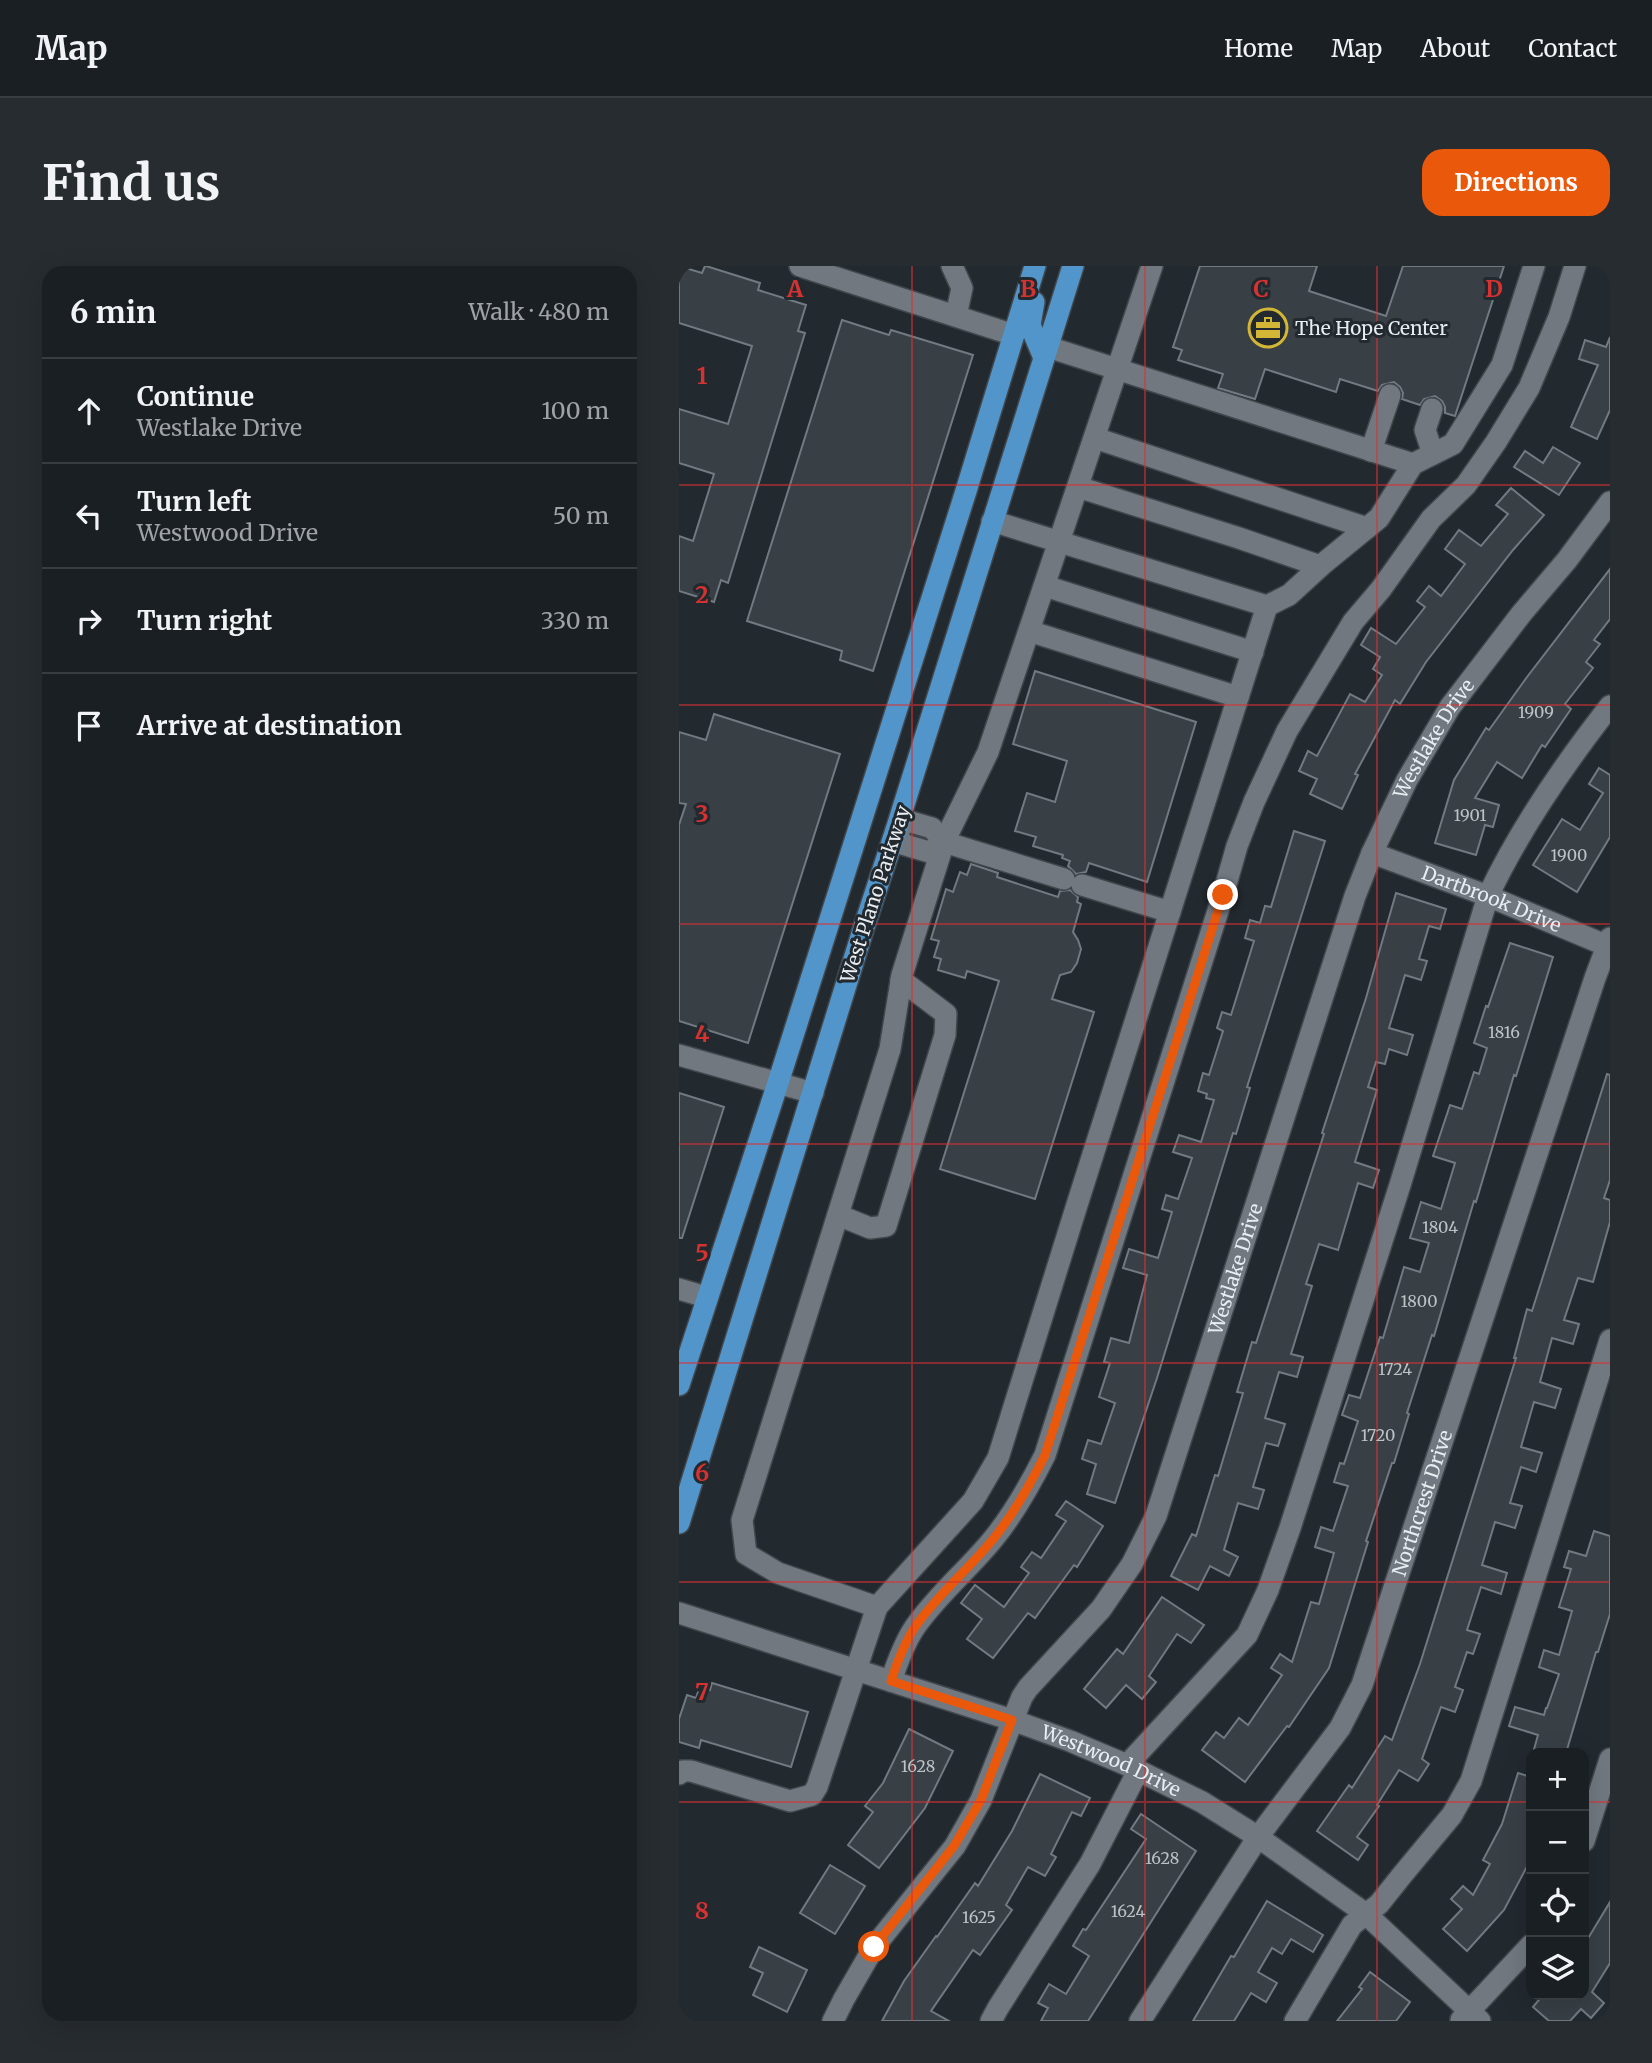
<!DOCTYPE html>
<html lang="en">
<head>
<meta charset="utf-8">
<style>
	:root { --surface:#1a1f23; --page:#272c30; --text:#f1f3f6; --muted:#9fa2a6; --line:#383d41; --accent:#ea580c }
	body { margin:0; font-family:Merriweather,serif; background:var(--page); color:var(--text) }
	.controls { position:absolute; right:21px; bottom:21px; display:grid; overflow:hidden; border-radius:14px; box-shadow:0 7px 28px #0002 }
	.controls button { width:63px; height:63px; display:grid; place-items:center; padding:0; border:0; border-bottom:2px solid var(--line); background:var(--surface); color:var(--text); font:35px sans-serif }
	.stop { position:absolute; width:21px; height:21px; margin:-16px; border:5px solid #ea580c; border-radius:50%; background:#fff }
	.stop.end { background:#ea580c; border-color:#fff; box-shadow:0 2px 7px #0008 }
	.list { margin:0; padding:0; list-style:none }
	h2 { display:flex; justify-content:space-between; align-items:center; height:91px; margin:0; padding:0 28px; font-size:30px }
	h2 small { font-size:23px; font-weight:400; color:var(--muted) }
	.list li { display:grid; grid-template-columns:46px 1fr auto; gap:21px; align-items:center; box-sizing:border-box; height:105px; padding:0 28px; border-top:2px solid var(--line) }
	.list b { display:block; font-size:26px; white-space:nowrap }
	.list p { margin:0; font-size:23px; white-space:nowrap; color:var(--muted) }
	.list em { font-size:23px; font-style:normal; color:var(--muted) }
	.icon { flex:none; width:38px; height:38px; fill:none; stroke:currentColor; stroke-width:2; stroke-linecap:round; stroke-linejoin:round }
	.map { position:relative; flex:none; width:931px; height:1755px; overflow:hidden; border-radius:21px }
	header { display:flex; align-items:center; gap:42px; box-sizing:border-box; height:98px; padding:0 35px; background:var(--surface); border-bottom:2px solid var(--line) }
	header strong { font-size:33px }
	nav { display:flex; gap:38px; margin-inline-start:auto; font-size:24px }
	.intro { display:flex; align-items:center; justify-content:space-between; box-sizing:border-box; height:168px; padding:0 42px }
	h1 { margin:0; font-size:49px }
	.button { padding:18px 32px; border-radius:21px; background:var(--accent); color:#fff; font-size:24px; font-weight:700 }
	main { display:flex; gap:42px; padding:0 42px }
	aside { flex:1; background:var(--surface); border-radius:21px; box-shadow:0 7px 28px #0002 }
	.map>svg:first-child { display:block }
	.building { fill:#383f45; stroke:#717981; stroke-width:2 }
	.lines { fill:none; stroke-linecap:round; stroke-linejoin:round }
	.minor-casing { stroke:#41464b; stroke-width:24 }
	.major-casing { stroke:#41464b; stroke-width:24 }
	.minor { stroke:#717880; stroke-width:21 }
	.major { stroke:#5195ca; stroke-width:21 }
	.route { stroke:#ea580c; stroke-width:9 }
	.grid { fill:none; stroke:#d73232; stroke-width:2; stroke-opacity:0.55 }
	.labels { text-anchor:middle; stroke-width:6; stroke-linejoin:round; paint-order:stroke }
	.number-label { font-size:16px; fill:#bcc2c6 }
	.poi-label { font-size:19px; fill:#e8edf1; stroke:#22292f; text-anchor:start }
	.street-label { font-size:19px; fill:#e8edf1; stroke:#22292f }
	.grid-label { font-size:23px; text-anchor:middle; font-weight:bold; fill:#d73232; stroke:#22292f; stroke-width:6; stroke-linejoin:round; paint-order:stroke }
</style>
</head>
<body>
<header>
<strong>Map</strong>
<nav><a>Home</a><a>Map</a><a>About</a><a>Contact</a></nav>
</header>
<div class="intro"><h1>Find us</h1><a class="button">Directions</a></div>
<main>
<aside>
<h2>6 min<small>Walk · 480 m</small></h2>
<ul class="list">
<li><svg class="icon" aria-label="ahead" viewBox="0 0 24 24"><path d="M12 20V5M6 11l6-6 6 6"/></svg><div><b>Continue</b><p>Westlake Drive</p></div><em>100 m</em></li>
<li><svg class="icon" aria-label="left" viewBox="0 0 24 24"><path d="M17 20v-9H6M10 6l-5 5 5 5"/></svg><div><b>Turn left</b><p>Westwood Drive</p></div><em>50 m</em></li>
<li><svg class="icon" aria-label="right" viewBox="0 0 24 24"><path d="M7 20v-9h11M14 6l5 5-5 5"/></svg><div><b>Turn right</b></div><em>330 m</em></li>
<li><svg class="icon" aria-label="arrive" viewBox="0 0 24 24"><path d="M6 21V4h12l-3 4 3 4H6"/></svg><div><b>Arrive at destination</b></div></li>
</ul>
</aside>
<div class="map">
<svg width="931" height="1755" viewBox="0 0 931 1755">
	<rect width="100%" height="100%" fill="#22292f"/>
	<!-- building -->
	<g class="building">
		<polygon points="0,0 23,7 26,0 27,0 81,17 79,24 127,39 119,65 126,67 49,317 42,314 35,336 0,325 0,270 14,275 35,208 0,197 0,143 49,158 73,80 0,57"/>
		<polygon points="521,0 638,0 630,25 707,50 724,0 825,0 776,150 766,147 766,141 763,135 756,130 745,133 741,139 723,133 724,127 721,121 715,116 703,119 699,125 661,113 657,126 586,103 576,133 539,122 544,108 499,94 503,84 494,81"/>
		<polygon points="163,54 210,69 212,64 294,89 194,405 161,394 163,385 68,355"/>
		<polygon points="931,71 931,144 918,173 892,161 919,99 900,93 906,74 927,81"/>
		<polygon points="874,181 901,197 880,229 835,201 846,185 864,197"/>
		<polygon points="832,222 865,249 834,284 747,396 721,438 716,434 676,508 679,509 663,543 631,528 638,513 620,505 629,485 638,490 671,428 686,436 703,409 694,403 701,391 682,379 692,362 717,378 746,341 738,335 750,320 762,330 786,298 766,283 780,264 802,280 829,248 817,239"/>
		<polygon points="931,303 931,353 915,374 921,378 907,396 914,402 886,438 892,443 866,481 863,479 843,512 818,496 796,532 820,539 814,561 806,559 797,589 756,577 775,514 807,462 810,464 848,411"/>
		<polygon points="356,405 517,456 468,616 410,597 407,606 397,608 389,600 391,595 383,592 384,589 354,580 357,571 336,565 348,527 376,536 388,495 334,478"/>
		<polygon points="35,448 161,488 69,777 0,755 0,559 7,538 0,537 0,466 27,474"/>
		<polygon points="920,502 931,509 931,571 898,626 854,599 883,553 901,564 924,527 910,518"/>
		<polygon points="615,565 646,575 568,821 571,822 557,868 554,867 478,1112 436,1237 408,1228 417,1198 403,1193 409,1174 422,1178 436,1137 420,1131 431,1097 425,1096 432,1072 450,1077 468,1009 444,1002 450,983 479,992 493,946 483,943 487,929 499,933 513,892 494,886 500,869 522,876 535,834 527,832 528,828 519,825 524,807 530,809 544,765 538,762 543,746 552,749 575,675 566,672 571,654 581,657 586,640 592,641"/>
		<polygon points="292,598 319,607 318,611 379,631 381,625 391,624 399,631 398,636 402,638 394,666 399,674 402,683 398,697 392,706 381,709 373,733 415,746 356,933 261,903 320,715 288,705 286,712 259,704 262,693 255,691 260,675 252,673 267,623 274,626 281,606 288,609"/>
		<polygon points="717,627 767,643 761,663 750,660 740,693 748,695 742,714 726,709 710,762 734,769 728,789 710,783 706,798 697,796 689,821 698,824 676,896 700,904 694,922 679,917 659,984 640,978 627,1018 633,1020 612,1088 624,1091 618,1111 600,1106 586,1152 606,1158 599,1180 587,1177 574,1221 585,1224 579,1243 559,1237 545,1284 559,1291 550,1310 531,1300 519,1324 492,1310 513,1268 517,1270 536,1209 539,1210 564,1127 558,1126 573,1076 577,1077 645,868 643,867 687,732"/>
		<polygon points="831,677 874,691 837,810 835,809 797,936 795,935 755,1070 753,1069 728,1147 730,1148 715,1197 713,1197 687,1275 689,1276 650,1402 610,1461 608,1460 566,1516 523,1484 537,1466 545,1472 560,1452 569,1459 603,1409 592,1402 601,1388 613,1396 632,1336 640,1338 655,1287 636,1281 642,1261 654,1265 669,1220 655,1216 661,1197 665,1198 679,1155 663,1149 670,1129 681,1132 701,1071 704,1072 725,1001 741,1006 750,977 731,972 742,936 762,943 776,897 754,890 771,839 783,843 795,806 800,808 808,782 795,777 807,740 809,741"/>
		<polygon points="928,808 931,809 931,914 925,932 931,934 931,956 914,1016 899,1012 885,1054 900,1058 894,1078 873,1072 861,1116 882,1123 876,1142 855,1136 842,1181 863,1187 857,1206 842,1201 831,1237 843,1240 836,1262 816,1256 803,1299 828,1307 822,1328 802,1321 788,1364 801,1368 794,1388 788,1386 776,1421 784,1424 776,1446 762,1441 743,1493 750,1498 739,1515 720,1504 698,1539 700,1540 678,1571 689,1579 679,1594 638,1565 670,1519 673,1522 706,1470 713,1474 741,1398 837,1092 835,1092 848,1043 853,1045"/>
		<polygon points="0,827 45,841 3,972 0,972"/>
		<polygon points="387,1235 424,1260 398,1301 395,1299 356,1352 349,1347 314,1392 288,1373 303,1353 282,1337 296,1319 325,1341 350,1307 342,1301 353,1286 362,1292 387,1255 377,1249"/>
		<polygon points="915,1265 931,1270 931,1348 919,1386 917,1386 887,1487 854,1487 859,1469 830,1460 836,1441 865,1449 867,1442 868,1442 880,1408 860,1401 865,1384 880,1389 893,1345 880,1341 892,1303 885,1301 890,1285 907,1290"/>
		<polygon points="483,1331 525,1359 512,1377 498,1368 470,1410 477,1416 463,1433 447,1419 427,1442 405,1423 438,1383 444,1388"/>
		<polygon points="33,1417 129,1446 112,1501 22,1474 20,1482 0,1476 0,1453 8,1429 17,1432 21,1420 31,1424"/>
		<polygon points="230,1463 274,1485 246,1542 200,1602 169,1579 194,1546 186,1540 204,1517"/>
		<polygon points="839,1507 852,1511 852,1593 825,1644 788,1685 764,1663 783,1643 772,1633 784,1620 794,1629 811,1598 804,1594 823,1558"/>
		<polygon points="361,1508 411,1532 402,1550 393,1546 372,1588 377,1591 366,1610 349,1601 327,1639 333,1644 301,1689 294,1684 252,1745 270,1755 203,1755 225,1715 257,1670 258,1671 296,1617 299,1620 333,1565"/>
		<polygon points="462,1548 517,1585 409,1755 362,1755 369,1742 359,1737 370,1718 387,1728 410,1690 394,1680 404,1663 407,1664 467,1573 452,1563"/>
		<polygon points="151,1599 186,1620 156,1668 121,1647"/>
		<polygon points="588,1635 644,1669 634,1686 612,1673 603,1688 593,1682 579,1706 598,1717 587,1736 572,1727 555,1755 514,1755 552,1690 555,1691"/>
		<polygon points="931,1636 931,1697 913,1726 925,1737 912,1752 902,1743 891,1755 870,1755 854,1741 864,1729 905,1729 905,1679"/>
		<polygon points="80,1681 128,1704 108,1746 74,1729 84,1707 71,1701"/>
		<polygon points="691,1706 731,1736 717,1755 658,1755 683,1723 680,1721"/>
	</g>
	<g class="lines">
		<defs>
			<g id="minor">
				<polyline points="121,0 335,69"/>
				<polyline points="273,0 283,22 277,50"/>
				<polyline points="369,81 734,198 774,178 823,99 855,0"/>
				<polyline points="753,143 746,164 754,188"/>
				<polyline points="416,172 688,262"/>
				<polyline points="692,185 711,129"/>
				<polyline points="399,221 560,272 641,300"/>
				<polyline points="366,320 574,386"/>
				<polyline points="588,340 610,329 645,297 700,252 734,198"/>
				<polyline points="350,365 559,431"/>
				<polyline points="265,576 250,586 223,578 217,564 229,555 253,562 265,576 385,613"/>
				<path id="s1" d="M 693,587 L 809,630 L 931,681"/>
				<polyline points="403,619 491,646"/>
				<polyline points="0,789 134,827"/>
				<polyline points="159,949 191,962 207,960 266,769 267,748 222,714"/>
				<polyline points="0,1023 27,1031"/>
				<polyline points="198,1341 294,1235 319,1192 397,942 588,340 313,255"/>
				<path id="s2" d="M 0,1347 L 333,1454 L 391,1475 L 448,1499 L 523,1536 L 579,1571 L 687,1648 L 801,1755"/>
				<path d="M 212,1415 C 218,1397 225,1377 236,1361 C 259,1328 290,1303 315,1272 C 336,1246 351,1219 366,1189 L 544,629 L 558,580 L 575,536 L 608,465 L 674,356 L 702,323 L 752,253 L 787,219 L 817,176 L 850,122 L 880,51 L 896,0"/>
				<path d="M 448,1499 L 568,1369 L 589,1324 L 611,1262 L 721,919 L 809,630 C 841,562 884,500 931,440"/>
				<polyline points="0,1508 3,1505 12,1505 111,1535 133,1529 138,1521 198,1341 99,1307 67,1288 63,1254 211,783 223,709 265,576 309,486 473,0"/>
				<polyline points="905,1575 931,1493"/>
				<polyline points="782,1754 852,1679"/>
				<path id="s3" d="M 154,1755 L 165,1733 L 195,1681 L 276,1580 L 302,1534 L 343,1431 L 349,1422 L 422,1343 L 453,1298 L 477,1250 L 676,630 L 693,587 L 728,514 L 771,441 L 843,347 L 888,294 L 931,236"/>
				<polyline points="312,1755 319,1742 411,1598 459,1505"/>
				<path id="s4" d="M 461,1755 L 579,1571 L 661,1462 L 683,1419 L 916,712 L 931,672"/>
				<polyline points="616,1755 673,1659 700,1638 724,1608 773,1549 792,1515 931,1074"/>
			</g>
			<g id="major">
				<polyline points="355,36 351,59 365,92"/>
				<polyline points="0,1119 99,817 287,225 356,0"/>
				<polyline points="0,1257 185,661 217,564 394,0"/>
			</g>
		</defs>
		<!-- minor casing -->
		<use href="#minor" class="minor-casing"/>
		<!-- major casing -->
		<use href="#major" class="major-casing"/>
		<!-- minor -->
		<use href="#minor" class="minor"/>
		<!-- major -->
		<use href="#major" class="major"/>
	</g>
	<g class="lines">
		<!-- route -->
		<path class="route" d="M 195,1681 L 275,1580 L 302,1534 L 333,1454 L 212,1415 C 218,1397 225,1377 236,1361 C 259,1328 290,1303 315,1272 C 336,1246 351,1219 366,1189 L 544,629"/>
	</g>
	<!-- grid -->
	<path class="grid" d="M 233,0 L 233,1755M 466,0 L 466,1755M 698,0 L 698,1755M 0,219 L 931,219M 0,439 L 931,439M 0,658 L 931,658M 0,878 L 931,878M 0,1097 L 931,1097M 0,1316 L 931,1316M 0,1536 L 852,1536M 905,1536 L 931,1536"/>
	<!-- icons -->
	<defs>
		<symbol id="office-ring" viewBox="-11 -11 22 22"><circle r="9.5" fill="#22292f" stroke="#d3b635" stroke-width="1.5"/><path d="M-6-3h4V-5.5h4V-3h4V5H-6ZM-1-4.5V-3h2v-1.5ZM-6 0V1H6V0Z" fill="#d3b635"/></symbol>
	</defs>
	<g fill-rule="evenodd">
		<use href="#office-ring" x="567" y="40" width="44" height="44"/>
	</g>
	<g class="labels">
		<!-- number labels -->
		<g class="number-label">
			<text x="857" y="452">1909</text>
			<text x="791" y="555">1901</text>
			<text x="890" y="595">1900</text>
			<text x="825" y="772">1816</text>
			<text x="761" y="967">1804</text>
			<text x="740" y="1041">1800</text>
			<text x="716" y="1109">1724</text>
			<text x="699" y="1175">1720</text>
			<text x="239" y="1506">1628</text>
			<text x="483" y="1598">1628</text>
			<text x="449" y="1651">1624</text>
			<text x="300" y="1657">1625</text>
		</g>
		<!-- poi labels -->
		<g class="poi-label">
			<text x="616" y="69">The Hope Center</text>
		</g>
		<!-- street labels -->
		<g class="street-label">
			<text dy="7" stroke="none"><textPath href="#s3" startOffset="1432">Westlake Drive</textPath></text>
			<text transform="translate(196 628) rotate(-72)" y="7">West Plano Parkway</text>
			<text dy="7" stroke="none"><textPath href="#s1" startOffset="128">Dartbrook Drive</textPath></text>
			<text dy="7" stroke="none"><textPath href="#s3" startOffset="864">Westlake Drive</textPath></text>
			<text dy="7" stroke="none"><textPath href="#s4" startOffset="595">Northcrest Drive</textPath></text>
			<text dy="7" stroke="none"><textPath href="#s2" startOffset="457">Westwood Drive</textPath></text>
		</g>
	</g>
	<g class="grid-label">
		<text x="116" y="31">A</text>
		<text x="349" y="31">B</text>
		<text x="582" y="31">C</text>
		<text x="815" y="31">D</text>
		<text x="23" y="118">1</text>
		<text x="23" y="337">2</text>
		<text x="23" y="556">3</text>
		<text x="23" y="776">4</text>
		<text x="23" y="995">5</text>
		<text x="23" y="1215">6</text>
		<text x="23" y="1434">7</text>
		<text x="23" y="1653">8</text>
	</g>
</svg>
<div class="controls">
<button>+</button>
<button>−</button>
<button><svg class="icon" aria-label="locate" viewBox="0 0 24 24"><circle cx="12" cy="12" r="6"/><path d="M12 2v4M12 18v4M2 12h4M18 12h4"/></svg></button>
<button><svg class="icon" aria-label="layers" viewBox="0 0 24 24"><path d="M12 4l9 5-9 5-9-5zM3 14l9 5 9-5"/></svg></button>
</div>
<div class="stop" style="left:195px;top:1681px"></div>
<div class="stop end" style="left:544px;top:629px"></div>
</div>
</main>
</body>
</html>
